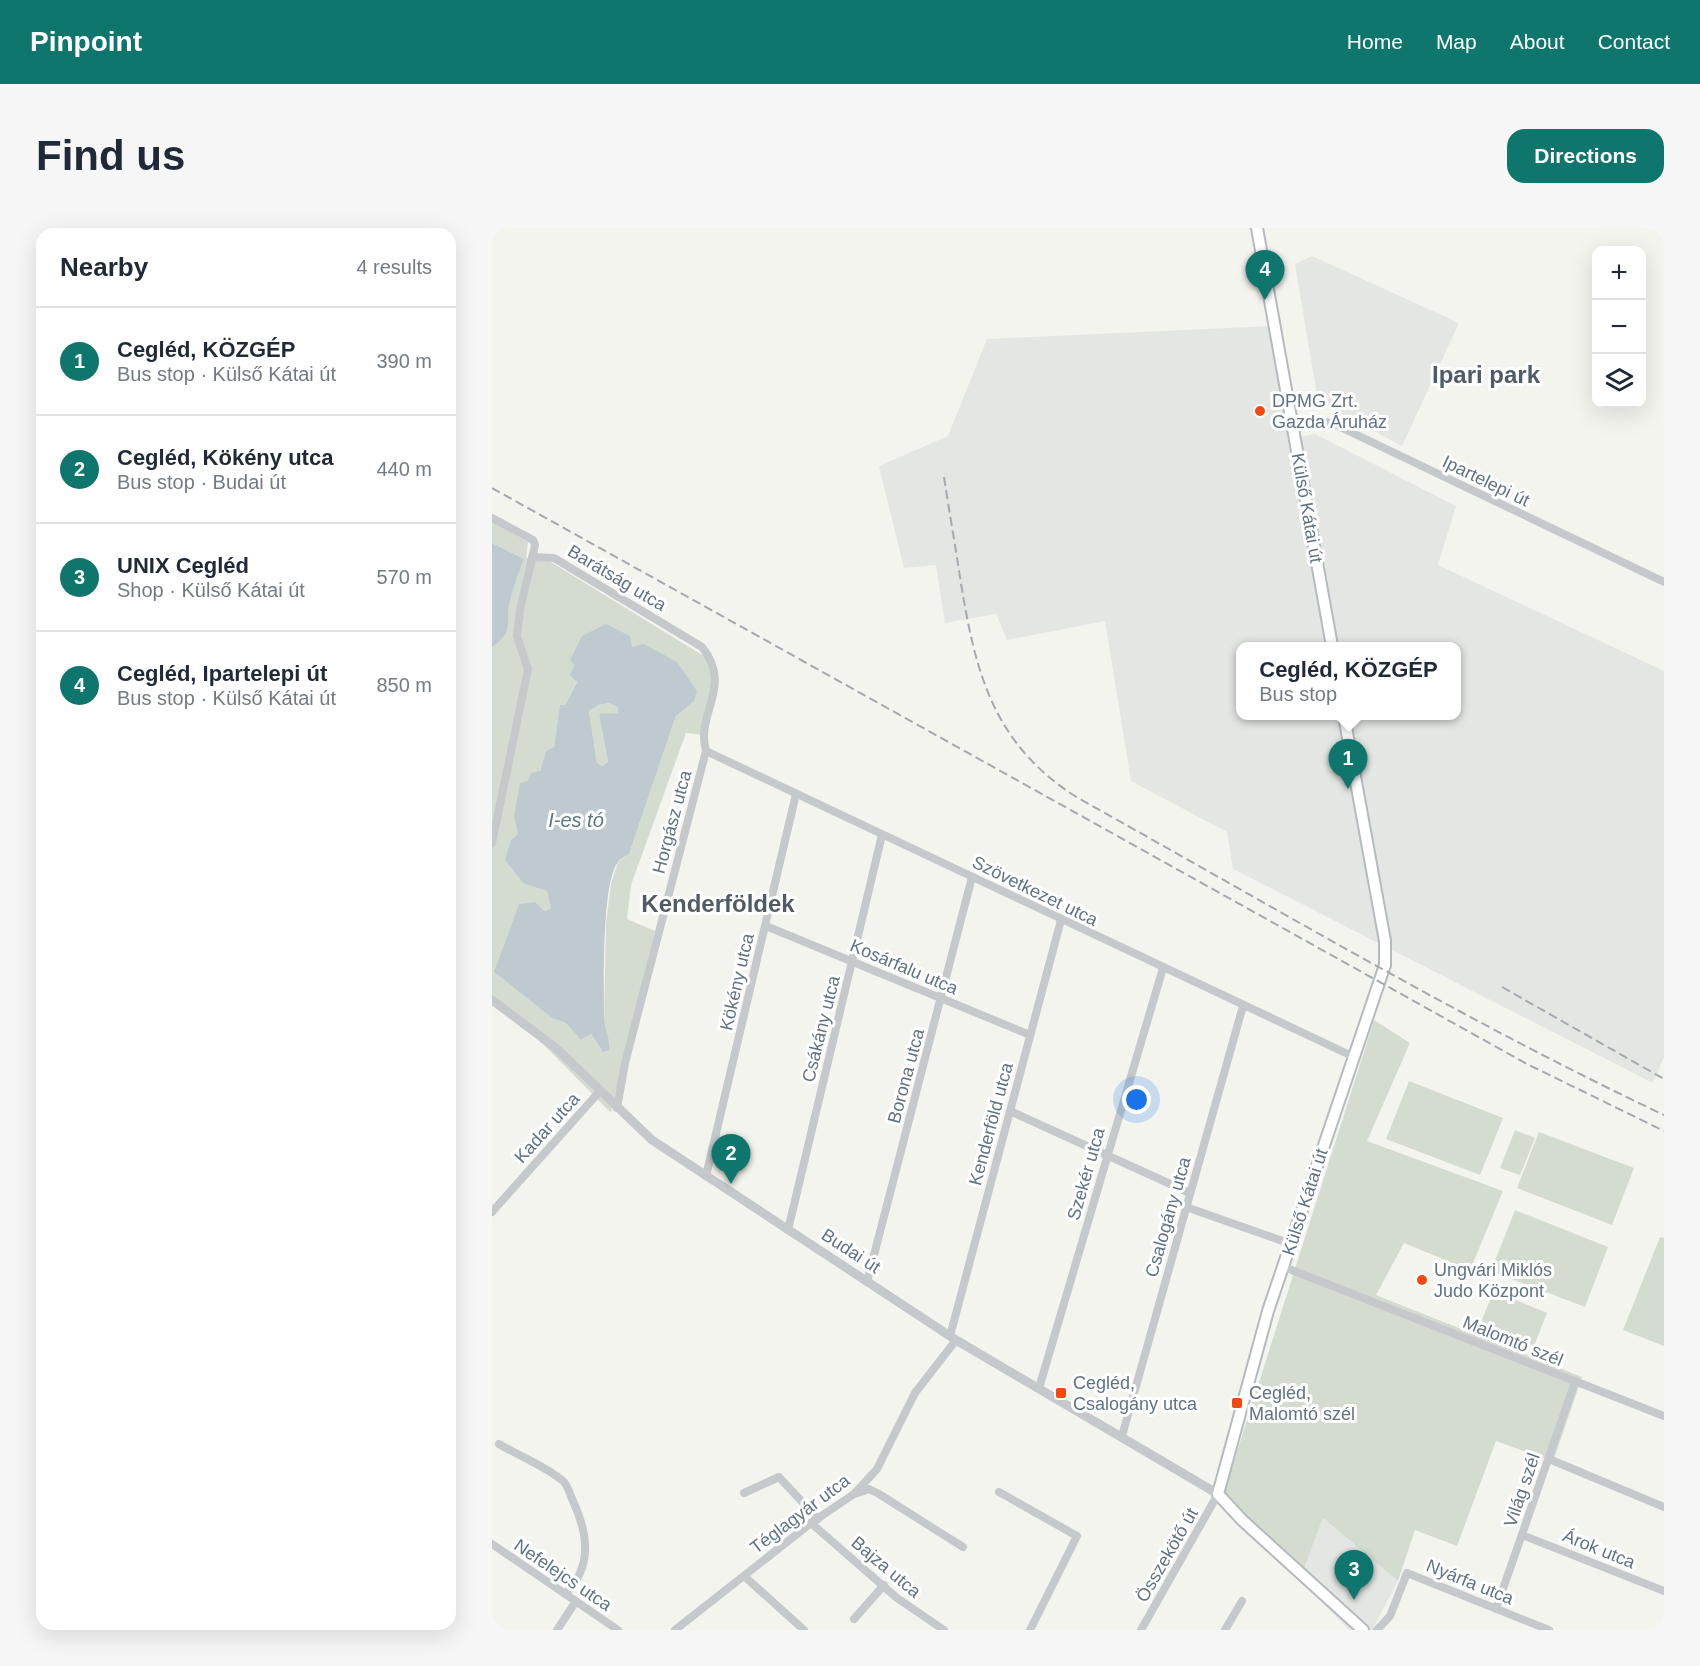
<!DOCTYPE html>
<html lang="en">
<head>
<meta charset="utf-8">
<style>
	:root { --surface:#fff; --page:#f6f6f7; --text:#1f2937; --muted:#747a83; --line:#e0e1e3; --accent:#0f766e }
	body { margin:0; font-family:Arial,sans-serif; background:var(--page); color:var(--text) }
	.controls { position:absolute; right:18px; top:18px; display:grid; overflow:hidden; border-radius:12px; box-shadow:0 6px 24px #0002 }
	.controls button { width:54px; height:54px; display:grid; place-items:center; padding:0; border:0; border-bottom:2px solid var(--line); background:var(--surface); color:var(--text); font:30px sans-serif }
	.you { position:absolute; left:645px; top:872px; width:21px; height:21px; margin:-15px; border:4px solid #fff; border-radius:50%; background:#1a73e8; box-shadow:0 0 0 9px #1a73e833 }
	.badge { display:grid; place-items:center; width:39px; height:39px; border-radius:50%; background:var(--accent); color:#fff; font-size:20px; font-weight:700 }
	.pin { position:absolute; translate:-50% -50px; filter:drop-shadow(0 2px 3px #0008) }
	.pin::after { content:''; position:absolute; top:32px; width:21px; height:18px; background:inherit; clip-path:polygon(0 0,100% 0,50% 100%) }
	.popup { position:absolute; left:744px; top:414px; width:225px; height:78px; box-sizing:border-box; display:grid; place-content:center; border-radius:12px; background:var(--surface); filter:drop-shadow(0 2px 4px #0005); font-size:20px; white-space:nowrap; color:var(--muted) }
	.popup b { font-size:22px; color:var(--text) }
	.popup::after { content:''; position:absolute; left:50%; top:100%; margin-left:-12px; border:12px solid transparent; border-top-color:var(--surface) }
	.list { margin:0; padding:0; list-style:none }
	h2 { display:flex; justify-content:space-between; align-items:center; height:78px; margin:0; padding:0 24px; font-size:26px }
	h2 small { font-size:20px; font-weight:400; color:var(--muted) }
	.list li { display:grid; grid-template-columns:39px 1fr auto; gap:18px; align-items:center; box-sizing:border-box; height:108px; padding:0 24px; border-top:2px solid var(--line) }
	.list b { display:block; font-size:22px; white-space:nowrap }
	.list p { margin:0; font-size:20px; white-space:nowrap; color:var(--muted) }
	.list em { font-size:20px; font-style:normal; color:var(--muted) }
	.icon { flex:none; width:33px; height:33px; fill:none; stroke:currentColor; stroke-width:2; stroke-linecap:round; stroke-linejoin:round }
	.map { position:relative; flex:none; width:1172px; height:1402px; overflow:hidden; border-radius:18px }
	header { display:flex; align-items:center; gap:36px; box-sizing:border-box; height:84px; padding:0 30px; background:var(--accent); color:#fff }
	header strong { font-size:28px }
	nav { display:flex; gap:33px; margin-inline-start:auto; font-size:21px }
	.intro { display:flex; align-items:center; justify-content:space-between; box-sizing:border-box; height:144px; padding:0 36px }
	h1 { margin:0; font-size:42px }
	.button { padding:15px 27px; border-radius:18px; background:var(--accent); color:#fff; font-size:21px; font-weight:700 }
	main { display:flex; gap:36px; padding:0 36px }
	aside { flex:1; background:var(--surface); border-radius:18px; box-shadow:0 6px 24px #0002 }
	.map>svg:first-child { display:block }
	.built { fill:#e4e6e3; fill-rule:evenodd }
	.green { fill:#d4dcd0; fill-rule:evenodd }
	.water { fill:#becacf; fill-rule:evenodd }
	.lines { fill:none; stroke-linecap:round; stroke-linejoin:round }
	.secondary-casing { stroke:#b5babf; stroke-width:14 }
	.minor { stroke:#c6c9cc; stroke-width:8 }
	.tertiary { stroke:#c6c9cc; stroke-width:9 }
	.secondary { stroke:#fff; stroke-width:10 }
	.rail { stroke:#a3a9af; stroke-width:2; stroke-dasharray:9 4.5; stroke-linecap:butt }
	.poi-dot { fill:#f44810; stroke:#fff; stroke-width:2 }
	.labels { text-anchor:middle; stroke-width:6; stroke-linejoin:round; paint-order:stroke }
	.poi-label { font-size:18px; fill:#607383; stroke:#fff; text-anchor:start }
	.street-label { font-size:18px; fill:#607383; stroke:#fff }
	.water-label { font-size:20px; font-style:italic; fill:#5b7782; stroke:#fff }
	.district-label { font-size:24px; font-weight:bold; fill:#4f5c68; stroke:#fff }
</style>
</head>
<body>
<header>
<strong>Pinpoint</strong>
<nav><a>Home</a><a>Map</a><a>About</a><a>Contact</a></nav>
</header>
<div class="intro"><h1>Find us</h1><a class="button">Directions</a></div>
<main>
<aside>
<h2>Nearby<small>4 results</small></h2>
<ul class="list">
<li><span class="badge">1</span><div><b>Cegléd, KÖZGÉP</b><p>Bus stop · Külső Kátai út</p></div><em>390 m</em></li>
<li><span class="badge">2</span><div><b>Cegléd, Kökény utca</b><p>Bus stop · Budai út</p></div><em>440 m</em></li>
<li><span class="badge">3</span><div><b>UNIX Cegléd</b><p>Shop · Külső Kátai út</p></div><em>570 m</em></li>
<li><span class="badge">4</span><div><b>Cegléd, Ipartelepi út</b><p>Bus stop · Külső Kátai út</p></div><em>850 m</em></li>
</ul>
</aside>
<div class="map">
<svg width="1172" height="1402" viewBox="0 0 1172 1402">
	<rect width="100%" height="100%" fill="#f4f4ef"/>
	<!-- built -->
	<g class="built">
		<polygon points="820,28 967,95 910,218 826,173 803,36"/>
		<path d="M 779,98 L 799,210 L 823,206 L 964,278 L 946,337 L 1172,443 L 1172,829 L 1161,855 L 741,641 L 735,604 L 639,553 L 613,393 L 515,412 L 504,386 L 453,395 L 444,337 L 412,340 L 387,238 L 456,208 L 495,111 ZM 748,418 L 964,418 L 964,488 L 748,488 Z"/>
		<polygon points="831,1290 906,1353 880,1402 857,1402 808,1351"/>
	</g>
	<!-- green -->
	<g class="green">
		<path d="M 0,294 L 36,314 L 34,330 L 54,331 L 215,430 L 223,457 L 211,507 L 194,505 L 139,657 L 135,691 L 163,703 L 119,885 L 50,815 L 0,776 L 0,419 C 22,404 13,395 18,373 C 21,359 27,345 32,331 L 0,315 ZM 83,437 L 202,473 L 184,488 L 137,626 L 126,634 L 119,656 L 114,695 L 112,794 L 118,816 L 111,824 L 99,806 L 89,812 L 74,795 L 60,790 L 2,744 L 52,683 L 59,680 L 55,663 L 32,656 L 19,612 L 27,606 L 54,524 L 62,519 L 68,478 L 73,477 L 85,453 Z"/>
		<polygon points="117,475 127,479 126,486 107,486 116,534 110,538 105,535 97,483 107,477"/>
		<polygon points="882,792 918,815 875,913 1011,963 978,1042 912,1015 884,1067 1090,1149 1061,1234 1004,1213 965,1318 923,1302 906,1353 831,1290 808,1351 729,1274"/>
		<polygon points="917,853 1011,890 988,947 894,911"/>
		<polygon points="1023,902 1043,910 1028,947 1008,940"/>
		<polygon points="1047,904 1142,940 1120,997 1025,960"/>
		<polygon points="1023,982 1116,1019 1093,1079 999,1043"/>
		<polygon points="1168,1009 1172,1010 1172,1118 1131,1102"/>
		<polygon points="1002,1063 1055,1085 1042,1118 988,1096"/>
	</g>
	<!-- water -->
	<g class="water">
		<path d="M 0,315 L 32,331 C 27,345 21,359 18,373 C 13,395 23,404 0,419 Z"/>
		<path d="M 114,396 L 138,408 L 140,419 L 152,416 L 185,434 L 205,463 L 202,473 L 184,488 L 137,626 C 134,628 128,631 126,634 C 109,656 112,760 112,791 C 113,802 119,811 117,822 L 111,824 L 99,806 L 89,812 L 74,795 L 60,790 L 2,744 L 27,676 L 43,674 L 52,683 L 59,680 L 55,663 L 32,656 L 13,632 L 19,612 L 26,606 L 22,588 L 28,555 L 36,553 L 39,545 L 48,543 L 54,523 L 62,519 L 68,477 L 73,477 L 85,454 L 78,447 L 83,437 L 78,432 L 90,408 ZM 117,475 L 126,479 L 126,485 L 107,486 L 116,534 L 110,538 L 105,535 L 97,483 L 107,477 Z"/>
	</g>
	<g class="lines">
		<defs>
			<g id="secondary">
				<polyline points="765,0 840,418"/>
				<polyline points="852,488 893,713 893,737 776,1083 726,1266 750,1292 871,1402"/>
			</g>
		</defs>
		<!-- secondary casing -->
		<use href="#secondary" class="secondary-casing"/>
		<!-- minor -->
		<g class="minor">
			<polyline points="800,195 825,192 842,196 1172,354"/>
			<polyline points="0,290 41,312 43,317 28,382 25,408 36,441 0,615"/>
			<path d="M 41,329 L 62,330 L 210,419 C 242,459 203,485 214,523 L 133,835 L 125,880"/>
			<polyline points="214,523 860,828"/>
			<polyline points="274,698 538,807"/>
			<polyline points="518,883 698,965"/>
			<polyline points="214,948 304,566"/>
			<polyline points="694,979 799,1016"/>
			<polyline points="0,984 108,863"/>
			<polyline points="296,1002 390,607"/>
			<polyline points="792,1039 1172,1188"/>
			<polyline points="375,1054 480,649"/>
			<polyline points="458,1108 569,692"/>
			<polyline points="547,1160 671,740"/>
			<polyline points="630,1208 751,778"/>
			<path d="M 7,1216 C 27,1228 53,1238 71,1253 C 76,1257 78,1267 81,1273 C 96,1306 101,1339 73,1366"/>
			<polyline points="1057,1231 1172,1279"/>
			<polyline points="507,1264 585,1308 538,1402"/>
			<polyline points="252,1265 287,1249 326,1291"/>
			<polyline points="363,1266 377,1261 387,1266 471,1319"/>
			<polyline points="319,1295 405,1370 452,1402"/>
			<polyline points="1030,1307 1172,1363"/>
			<polyline points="0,1316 126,1402"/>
			<polyline points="252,1348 312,1402"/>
			<polyline points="1004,1381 1083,1154"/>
			<polyline points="362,1391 392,1357"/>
			<polyline points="65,1402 84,1373"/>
			<polyline points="183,1402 319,1295 362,1266 385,1241 423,1165 464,1112"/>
			<polyline points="649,1402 726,1266"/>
			<polyline points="733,1402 750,1373"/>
			<polyline points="885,1402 898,1388 915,1345 1057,1402"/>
		</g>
		<!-- tertiary -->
		<polyline class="tertiary" points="0,772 64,820 160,912 464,1112 726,1266"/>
		<!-- secondary -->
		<use href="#secondary" class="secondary"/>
		<!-- rail -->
		<g class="rail">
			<path d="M 452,249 C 457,282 463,316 468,349 C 483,443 500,516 586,570 C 780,678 971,792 1172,887"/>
			<polyline points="0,260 1035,836 1172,903"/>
			<polyline points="1010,759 1172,851"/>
		</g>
	</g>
	<!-- markers -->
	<g class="poi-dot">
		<circle cx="768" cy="183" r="6"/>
		<circle cx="930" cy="1052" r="6"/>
		<rect x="563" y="1159" width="12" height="12" rx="3"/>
		<rect x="739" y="1169" width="12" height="12" rx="3"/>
	</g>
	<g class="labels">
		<!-- poi labels -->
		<g class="poi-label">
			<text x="780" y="179">DPMG Zrt.<tspan x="780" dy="21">Gazda Áruház</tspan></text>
			<text x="942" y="1048">Ungvári Miklós<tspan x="942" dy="21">Judo Központ</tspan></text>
			<text x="581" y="1161">Cegléd,<tspan x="581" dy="21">Csalogány utca</tspan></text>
			<text x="757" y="1171">Cegléd,<tspan x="757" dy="21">Malomtó szél</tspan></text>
		</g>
		<!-- street labels -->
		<g class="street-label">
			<text transform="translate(994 253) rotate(26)" y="6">Ipartelepi út</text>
			<text transform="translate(815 280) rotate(80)" y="6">Külső Kátai út</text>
			<text transform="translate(125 350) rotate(31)" y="6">Barátság utca</text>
			<text transform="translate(180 594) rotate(-75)" y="6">Horgász utca</text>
			<text transform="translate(543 663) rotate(26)" y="6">Szövetkezet utca</text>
			<text transform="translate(412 739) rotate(23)" y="6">Kosárfalu utca</text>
			<text transform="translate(245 754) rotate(-77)" y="6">Kökény utca</text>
			<text transform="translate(329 801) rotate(-76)" y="6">Csákány utca</text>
			<text transform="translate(414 848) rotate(-75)" y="6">Borona utca</text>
			<text transform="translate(499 896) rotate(-75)" y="6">Kenderföld utca</text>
			<text transform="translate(55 900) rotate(-48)" y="6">Kadar utca</text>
			<text transform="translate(594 946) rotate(-74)" y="6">Szekér utca</text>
			<text transform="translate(813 974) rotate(-72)" y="6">Külső Kátai út</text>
			<text transform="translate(676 989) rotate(-74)" y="6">Csalogány utca</text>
			<text transform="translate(359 1023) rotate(33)" y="6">Budai út</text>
			<text transform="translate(1021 1113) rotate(22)" y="6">Malomtó szél</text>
			<text transform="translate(1030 1262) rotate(-71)" y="6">Világ szél</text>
			<text transform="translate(308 1286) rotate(-37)" y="6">Téglagyár utca</text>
			<text transform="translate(1107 1321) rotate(22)" y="6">Árok utca</text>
			<text transform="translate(675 1327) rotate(-60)" y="6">Összekötő út</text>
			<text transform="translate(394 1339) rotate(40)" y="6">Bajza utca</text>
			<text transform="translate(71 1347) rotate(34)" y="6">Nefelejcs utca</text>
			<text transform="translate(978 1354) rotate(22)" y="6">Nyárfa utca</text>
		</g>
		<!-- water labels -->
		<g class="water-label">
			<text x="84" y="599">I-es tó</text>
		</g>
		<!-- district labels -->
		<g class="district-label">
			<text x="994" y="155">Ipari park</text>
			<text x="226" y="684">Kenderföldek</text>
		</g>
	</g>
</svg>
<div class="controls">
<button>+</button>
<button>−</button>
<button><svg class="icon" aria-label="layers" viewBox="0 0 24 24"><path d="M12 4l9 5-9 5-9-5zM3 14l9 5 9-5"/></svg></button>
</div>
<div class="you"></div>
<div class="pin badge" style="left:856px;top:561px">1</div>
<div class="popup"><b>Cegléd, KÖZGÉP</b>Bus stop</div>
<div class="pin badge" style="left:239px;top:956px">2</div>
<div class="pin badge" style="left:862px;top:1372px">3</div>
<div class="pin badge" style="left:773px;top:72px">4</div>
</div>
</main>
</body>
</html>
